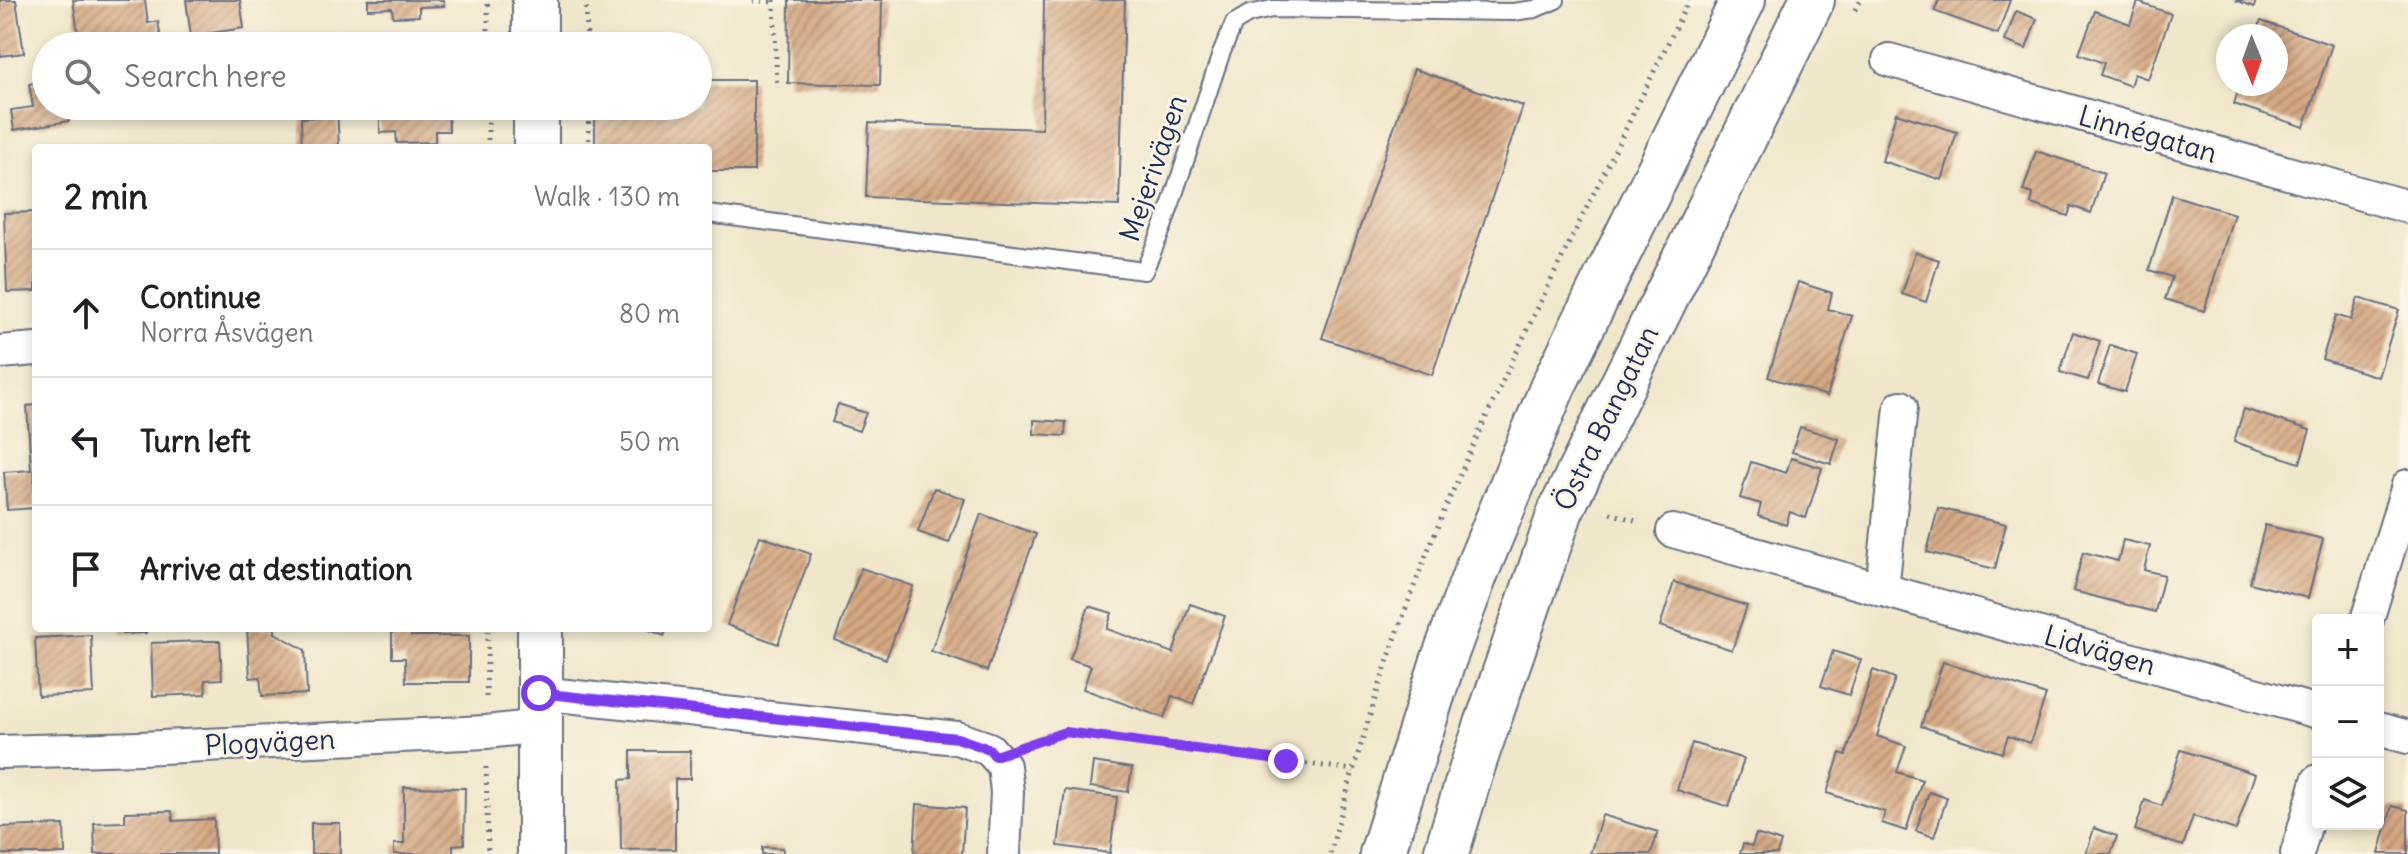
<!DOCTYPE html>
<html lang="en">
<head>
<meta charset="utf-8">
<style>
	:root { --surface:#fff; --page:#f6f6f6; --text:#202124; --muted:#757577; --line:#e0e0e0 }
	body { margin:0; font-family:Delius,sans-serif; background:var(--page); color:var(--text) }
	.controls { position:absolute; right:24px; bottom:24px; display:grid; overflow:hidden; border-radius:8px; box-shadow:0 4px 12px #0003 }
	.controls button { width:72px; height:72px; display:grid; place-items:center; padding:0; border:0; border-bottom:2px solid var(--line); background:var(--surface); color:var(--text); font:40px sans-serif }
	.compass { position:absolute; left:2216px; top:24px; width:72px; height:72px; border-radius:50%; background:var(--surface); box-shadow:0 4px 12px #0003; rotate:179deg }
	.stop { position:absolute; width:24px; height:24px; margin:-18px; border:6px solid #7c3aed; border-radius:50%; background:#fff }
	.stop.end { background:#7c3aed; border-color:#fff; box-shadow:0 2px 8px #0008 }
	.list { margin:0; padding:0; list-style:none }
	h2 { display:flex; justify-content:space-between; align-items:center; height:104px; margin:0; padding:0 32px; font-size:34px }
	h2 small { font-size:26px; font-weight:400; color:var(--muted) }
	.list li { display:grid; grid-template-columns:52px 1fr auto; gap:24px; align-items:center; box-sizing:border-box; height:128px; padding:0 32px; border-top:2px solid var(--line) }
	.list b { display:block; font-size:30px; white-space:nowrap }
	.list p { margin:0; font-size:26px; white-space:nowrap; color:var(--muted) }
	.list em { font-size:26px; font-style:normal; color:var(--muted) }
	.icon { flex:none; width:44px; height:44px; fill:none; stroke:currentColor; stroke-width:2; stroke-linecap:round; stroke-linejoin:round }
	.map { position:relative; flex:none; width:2408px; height:854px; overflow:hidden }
	.search { position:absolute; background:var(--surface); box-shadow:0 4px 12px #0003; left:32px; top:32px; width:680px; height:88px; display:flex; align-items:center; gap:20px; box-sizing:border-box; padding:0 28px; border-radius:44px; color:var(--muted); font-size:30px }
	.panel { position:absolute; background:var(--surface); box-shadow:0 4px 12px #0003; left:32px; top:144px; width:680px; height:488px; border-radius:8px }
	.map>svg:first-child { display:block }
	.building { fill:url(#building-hatch) }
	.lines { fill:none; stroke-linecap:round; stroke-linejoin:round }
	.lane-casing { stroke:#666f84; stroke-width:20 }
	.street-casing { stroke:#666f84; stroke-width:36 }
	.secondary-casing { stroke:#666f84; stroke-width:48 }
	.primary-casing { stroke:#666f84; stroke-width:48 }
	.path { stroke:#666f84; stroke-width:5; stroke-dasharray:2 6; stroke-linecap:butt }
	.lane { stroke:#fff; stroke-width:16 }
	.street { stroke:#fff; stroke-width:32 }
	.secondary { stroke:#fff; stroke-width:44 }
	.primary { stroke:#fff; stroke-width:44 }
	.route { stroke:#7c3aed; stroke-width:10 }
	.labels { text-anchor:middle; stroke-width:6; stroke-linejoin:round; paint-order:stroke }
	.street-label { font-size:28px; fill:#1b2f5e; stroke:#fcf5e5 }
</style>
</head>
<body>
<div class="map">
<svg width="2408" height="854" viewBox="0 0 2408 854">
	<defs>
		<pattern id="building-hatch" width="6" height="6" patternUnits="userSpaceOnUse" patternTransform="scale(2)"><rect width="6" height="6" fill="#d5a882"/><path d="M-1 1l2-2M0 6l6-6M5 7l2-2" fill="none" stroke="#ac896e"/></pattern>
	</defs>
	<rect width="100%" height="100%" fill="#fcf5e5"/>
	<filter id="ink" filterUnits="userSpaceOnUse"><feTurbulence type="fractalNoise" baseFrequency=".0125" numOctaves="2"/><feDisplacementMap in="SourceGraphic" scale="16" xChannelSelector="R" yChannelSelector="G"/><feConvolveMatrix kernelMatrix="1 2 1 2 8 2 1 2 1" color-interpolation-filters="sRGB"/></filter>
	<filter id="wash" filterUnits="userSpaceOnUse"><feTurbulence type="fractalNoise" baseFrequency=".006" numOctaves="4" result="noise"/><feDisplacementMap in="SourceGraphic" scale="32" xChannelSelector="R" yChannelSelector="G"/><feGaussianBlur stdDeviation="1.8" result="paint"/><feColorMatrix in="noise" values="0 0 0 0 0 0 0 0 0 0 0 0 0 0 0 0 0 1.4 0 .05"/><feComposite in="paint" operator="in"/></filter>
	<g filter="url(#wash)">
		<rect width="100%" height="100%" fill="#f0e7ca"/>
		<g id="blocks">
			<!-- building -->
			<g class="building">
				<polygon points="0,0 16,0 24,53 0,56"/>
				<polygon points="73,0 145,0 148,23 158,21 162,46 80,46"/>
				<polygon points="186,0 240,0 244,28 191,36"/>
				<polygon points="368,0 443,0 444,6 419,7 419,16 393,17 392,8 368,9"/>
				<polygon points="789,0 882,0 880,85 788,83"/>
				<polygon points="1044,0 1125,0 1119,206 866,197 869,123 1042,129"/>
				<polygon points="1939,0 2010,0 1998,34 1934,11"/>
				<polygon points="2235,0 2256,0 2254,7"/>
				<polygon points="2138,2 2171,14 2148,79 2134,74 2130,86 2100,75 2104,63 2079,54 2095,11 2130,24"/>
				<polygon points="2016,11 2037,19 2026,49 2005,41"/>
				<polygon points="2261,21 2332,45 2304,127 2234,104 2240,84 2276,84 2276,36 2256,36"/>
				<polygon points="1414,69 1523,106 1432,375 1322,338"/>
				<polygon points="698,80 754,80 754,171 708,171 708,148 595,148 595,106 698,106"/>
				<polygon points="46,81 46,106 67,106 69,121 14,130 11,110 33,107 29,84"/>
				<polygon points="337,106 339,148 302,148 301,118 314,117 314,107"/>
				<polygon points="380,106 448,106 449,131 435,131 435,142 397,143 396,132 380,133"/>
				<polygon points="1896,113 1957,132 1942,180 1882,161"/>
				<polygon points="2036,151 2104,173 2091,213 2071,206 2068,216 2031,204 2033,194 2023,191"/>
				<polygon points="2172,195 2234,214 2204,311 2165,299 2172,277 2149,270"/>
				<polygon points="36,212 36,291 7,292 4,213"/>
				<polygon points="1915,252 1939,260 1926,302 1902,294"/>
				<polygon points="1798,282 1832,293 1828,309 1852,316 1827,396 1768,377"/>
				<polygon points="2358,298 2399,310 2378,377 2322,359 2336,315 2351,320"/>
				<polygon points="2073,332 2100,341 2088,380 2060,372"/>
				<polygon points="2110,345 2137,354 2125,392 2098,384"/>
				<polygon points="838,404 866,413 859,431 832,422"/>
				<polygon points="36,405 34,508 7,510 4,472 31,470 27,406"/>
				<polygon points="2244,409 2310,430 2300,463 2234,442"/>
				<polygon points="1034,420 1066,422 1065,436 1034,434"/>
				<polygon points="1800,427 1839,439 1831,464 1792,452"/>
				<polygon points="1791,458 1822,468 1806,518 1790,512 1786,525 1758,516 1761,504 1740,498 1751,462 1786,473"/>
				<polygon points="934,488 965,499 949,543 918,532"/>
				<polygon points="1938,508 2006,524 1995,569 1927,552"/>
				<polygon points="981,514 1036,534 987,671 931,651"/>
				<polygon points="2265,525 2323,539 2308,598 2250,583"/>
				<polygon points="760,536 811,554 778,644 727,625"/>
				<polygon points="2123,540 2150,546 2144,570 2164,575 2155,612 2073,591 2083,552 2118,561"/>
				<polygon points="861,568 913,586 886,659 835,640"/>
				<polygon points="1674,582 1747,606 1732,650 1660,626"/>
				<polygon points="1190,604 1225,616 1193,704 1172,696 1164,718 1083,689 1091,666 1070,659 1089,606 1112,613 1107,629 1173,653"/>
				<polygon points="121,628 146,628 146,633 122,634"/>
				<polygon points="247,628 275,628 275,633 305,650 307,694 262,696 260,677 250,678"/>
				<polygon points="392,628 411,628 411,636 469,636 469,682 406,682 405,658 392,658"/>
				<polygon points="645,628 667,628 664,636"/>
				<polygon points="91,635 94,694 38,696 35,638"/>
				<polygon points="204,641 220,641 222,679 205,680 206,694 153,696 151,643"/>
				<polygon points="1833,651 1861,660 1849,695 1821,686"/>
				<polygon points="1943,662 2046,695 2030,743 2008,736 2002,753 1921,726"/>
				<polygon points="1873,670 1895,678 1877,736 1906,746 1897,772 1922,780 1906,831 1882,823 1885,812 1827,793 1840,753 1846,755"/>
				<polygon points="1692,743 1744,759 1729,807 1677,790"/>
				<polygon points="2181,750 2255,774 2236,830 2193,816 2183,846 2135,830 2145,800 2162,806"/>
				<polygon points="631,751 690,751 690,779 675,779 675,849 621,850 620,780 631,779"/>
				<polygon points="1093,762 1132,768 1128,792 1090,787"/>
				<polygon points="404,787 465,788 464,844 453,845 453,854 394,854 394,844 404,844"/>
				<polygon points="1065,790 1117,797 1110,853 1058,846"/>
				<polygon points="1929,792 1947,798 1934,837 1916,831"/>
				<polygon points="917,804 965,808 962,854 914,854"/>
				<polygon points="2392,806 2408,810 2408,854 2379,854"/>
				<polygon points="172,811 173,821 214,819 215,854 95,854 94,823 125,822 125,812"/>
				<polygon points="1602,815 1658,832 1651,854 1590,854"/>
				<rect x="311" y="823" width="29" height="31"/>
				<polygon points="64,825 65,854 0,854 0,827"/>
				<polygon points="2094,828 2117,836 2111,854 2086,854"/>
				<polygon points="1756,834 1781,842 1777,854 1740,854 1743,844 1752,846"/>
				<polygon points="762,847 783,848 783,854 762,854"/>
			</g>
		</g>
	</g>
	<g filter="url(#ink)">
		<use href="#blocks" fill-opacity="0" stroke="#666f84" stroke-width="2"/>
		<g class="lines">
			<defs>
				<polyline id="lane" points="708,214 1144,271 1163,227 1221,54 1234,23 1249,14 1272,9 1513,12 1535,9 1556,0"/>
				<g id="street">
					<polyline points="1889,60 2408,207"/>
					<polyline points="0,352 36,349"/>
					<polyline points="1673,531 2318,712"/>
					<polyline points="1882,590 1901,407"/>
					<polyline points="2367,620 2408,486"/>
					<polyline points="539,693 957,738 989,749 1004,766 1007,792 1004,854"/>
					<polyline points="2378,729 2408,737"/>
					<polyline points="0,752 140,748 486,732 540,726"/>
					<polyline points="2297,854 2318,781"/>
				</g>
				<g id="secondary">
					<polyline points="535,0 535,46"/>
					<polyline points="536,106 536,148"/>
					<polyline points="540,628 540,854"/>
				</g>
				<g id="primary">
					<polyline points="1382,854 1442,664 1476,572 1553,386 1743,0"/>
					<polyline points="1446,854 1473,765 1561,510 1812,0"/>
				</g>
			</defs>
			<!-- lane casing -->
			<use href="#lane" class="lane-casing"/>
			<!-- street casing -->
			<use href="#street" class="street-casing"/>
			<!-- secondary casing -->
			<use href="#secondary" class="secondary-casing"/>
			<!-- primary casing -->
			<use href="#primary" class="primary-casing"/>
			<!-- path -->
			<g class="path">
				<polyline points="586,0 587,46"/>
				<polyline points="774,0 777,88"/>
				<polyline points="753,1 774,2"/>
				<polyline points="1855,10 1861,0"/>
				<polyline points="488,46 488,0"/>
				<polyline points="488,106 488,148"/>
				<polyline points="588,106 589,148"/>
				<polyline points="1610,513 1640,522"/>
				<polyline points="486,697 488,628"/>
				<polyline points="1030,744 1065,732 1354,770"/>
				<polyline points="486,767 488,854"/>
				<path d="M 1330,854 C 1360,740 1399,617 1445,509 C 1520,336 1607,169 1689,0"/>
			</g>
			<!-- lane -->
			<use href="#lane" class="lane"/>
			<!-- street -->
			<use href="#street" class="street"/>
			<!-- secondary -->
			<use href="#secondary" class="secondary"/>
			<!-- primary -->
			<use href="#primary" class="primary"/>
		</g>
	</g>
	<g class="lines" filter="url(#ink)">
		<!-- route -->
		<polyline class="route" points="539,693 957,738 989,749 995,756 1065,732 1286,761"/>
	</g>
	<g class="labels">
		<!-- street labels -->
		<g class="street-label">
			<text transform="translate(2148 134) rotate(16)" y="10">Linnégatan</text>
			<text transform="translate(1153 168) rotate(-71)" y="10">Mejerivägen</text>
			<text transform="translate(1606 418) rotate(-64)" y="10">Östra Bangatan</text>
			<text transform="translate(2100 650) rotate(16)" y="10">Lidvägen</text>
			<text transform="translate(270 742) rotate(-3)" y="10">Plogvägen</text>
		</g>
	</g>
</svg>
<div class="controls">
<button>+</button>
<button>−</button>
<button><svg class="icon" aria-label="layers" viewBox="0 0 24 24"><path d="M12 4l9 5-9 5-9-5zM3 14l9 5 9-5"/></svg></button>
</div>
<svg class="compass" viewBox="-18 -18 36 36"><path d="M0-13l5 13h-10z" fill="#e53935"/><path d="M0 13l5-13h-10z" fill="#757577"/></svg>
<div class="stop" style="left:539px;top:693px"></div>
<div class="stop end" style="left:1286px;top:761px"></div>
<div class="search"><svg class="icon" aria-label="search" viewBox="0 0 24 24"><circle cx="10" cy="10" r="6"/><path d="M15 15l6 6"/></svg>Search here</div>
<section class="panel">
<h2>2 min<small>Walk · 130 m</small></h2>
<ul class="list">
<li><svg class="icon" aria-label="ahead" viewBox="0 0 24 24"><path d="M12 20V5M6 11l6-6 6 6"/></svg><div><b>Continue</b><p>Norra Åsvägen</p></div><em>80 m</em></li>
<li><svg class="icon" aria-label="left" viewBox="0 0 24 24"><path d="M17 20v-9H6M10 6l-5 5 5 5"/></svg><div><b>Turn left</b></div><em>50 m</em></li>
<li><svg class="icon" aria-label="arrive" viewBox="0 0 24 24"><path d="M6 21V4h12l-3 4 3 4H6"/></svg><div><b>Arrive at destination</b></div></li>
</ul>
</section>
</div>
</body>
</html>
